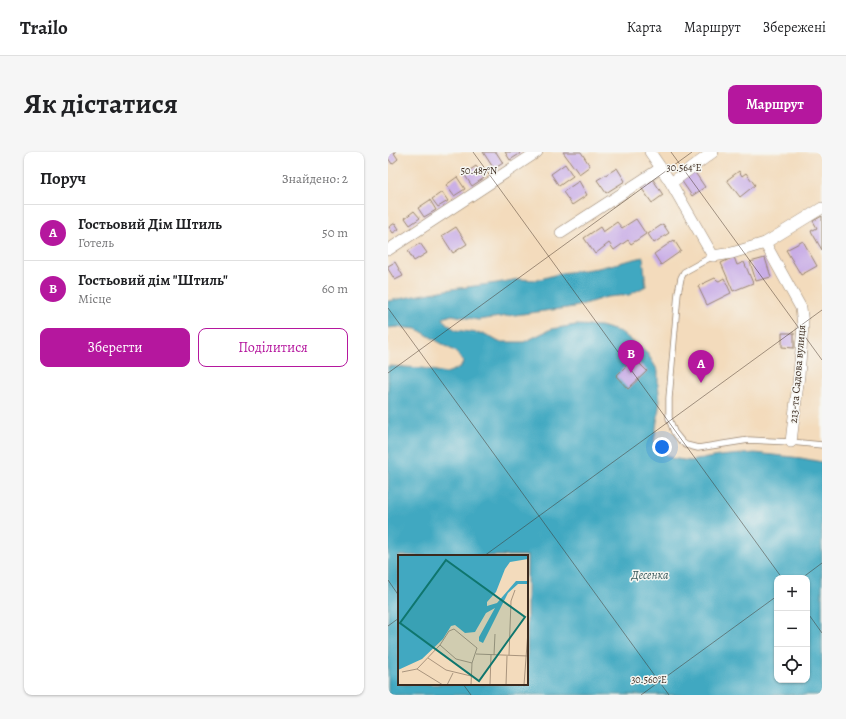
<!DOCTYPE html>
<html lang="uk">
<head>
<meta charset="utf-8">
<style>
	:root { --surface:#fff; --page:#f6f6f6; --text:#202124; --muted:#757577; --line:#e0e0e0; --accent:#b5179e }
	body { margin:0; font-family:Alegreya,serif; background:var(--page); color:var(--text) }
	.controls { position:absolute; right:12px; bottom:12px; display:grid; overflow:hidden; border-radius:8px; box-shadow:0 1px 3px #0004 }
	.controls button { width:36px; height:36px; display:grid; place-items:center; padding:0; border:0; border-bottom:1px solid var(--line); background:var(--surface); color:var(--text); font:20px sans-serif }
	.you { position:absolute; left:274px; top:295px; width:14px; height:14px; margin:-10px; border:3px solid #fff; border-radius:50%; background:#1a73e8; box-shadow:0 0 0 6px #1a73e833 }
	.badge { display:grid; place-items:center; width:26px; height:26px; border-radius:50%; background:var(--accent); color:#fff; font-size:13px; font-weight:700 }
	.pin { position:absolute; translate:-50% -33px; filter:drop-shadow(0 1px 2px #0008) }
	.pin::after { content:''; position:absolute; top:21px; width:14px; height:12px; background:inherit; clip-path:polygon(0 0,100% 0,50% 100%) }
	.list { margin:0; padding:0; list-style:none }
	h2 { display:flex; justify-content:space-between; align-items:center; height:52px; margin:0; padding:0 16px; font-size:17px }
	h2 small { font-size:13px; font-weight:400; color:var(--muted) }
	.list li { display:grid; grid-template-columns:26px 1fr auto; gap:12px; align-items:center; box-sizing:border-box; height:56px; padding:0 16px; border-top:1px solid var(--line) }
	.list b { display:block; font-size:15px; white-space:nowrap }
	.list p { margin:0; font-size:13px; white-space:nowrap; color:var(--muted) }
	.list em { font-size:13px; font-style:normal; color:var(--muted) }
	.actions { display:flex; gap:8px; padding:12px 16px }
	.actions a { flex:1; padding:9px 0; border:1px solid var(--accent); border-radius:8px; text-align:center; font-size:14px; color:var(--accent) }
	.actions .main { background:var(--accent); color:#fff }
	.icon { flex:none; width:22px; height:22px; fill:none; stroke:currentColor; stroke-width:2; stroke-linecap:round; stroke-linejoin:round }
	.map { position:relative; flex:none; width:434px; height:543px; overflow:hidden; border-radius:8px }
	header { display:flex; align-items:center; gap:24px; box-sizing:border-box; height:56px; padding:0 20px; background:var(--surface); border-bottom:1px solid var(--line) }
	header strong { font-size:19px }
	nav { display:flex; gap:22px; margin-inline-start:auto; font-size:14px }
	.intro { display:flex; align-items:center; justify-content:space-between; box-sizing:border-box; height:96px; padding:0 24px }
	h1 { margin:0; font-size:28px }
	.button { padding:10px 18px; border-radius:8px; background:var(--accent); color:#fff; font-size:14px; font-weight:700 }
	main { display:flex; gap:24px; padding:0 24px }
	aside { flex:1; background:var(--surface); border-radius:8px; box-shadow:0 1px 3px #0004 }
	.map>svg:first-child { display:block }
	.water { fill:#41a8c1; stroke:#3e6970; fill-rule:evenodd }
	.building { fill:#c9ade6 }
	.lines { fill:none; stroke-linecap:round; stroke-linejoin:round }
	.service-casing { stroke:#97826d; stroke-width:7 }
	.minor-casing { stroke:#97826d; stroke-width:12 }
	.service { stroke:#fff; stroke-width:5.5 }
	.minor { stroke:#fff; stroke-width:11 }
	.ticks { fill:none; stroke:#3b2a1e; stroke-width:1; stroke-opacity:0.45 }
	.labels { text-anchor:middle; stroke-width:3; stroke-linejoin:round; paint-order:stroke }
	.street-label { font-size:11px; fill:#3b2a1e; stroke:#f6f6f2 }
	.water-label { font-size:12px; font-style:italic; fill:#3d5c5f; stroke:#f6f6f2 }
	.inset-road { fill:none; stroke:#a9947d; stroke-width:1 }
	.view { fill:#0f766e; fill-opacity:0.15; stroke:#0f766e; stroke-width:2 }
	.inset-edge { fill:none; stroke:#3b2a1e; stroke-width:2 }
	.ticks-label { font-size:10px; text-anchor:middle; fill:#3b2a1e; stroke:#f6f6f2; stroke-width:3; stroke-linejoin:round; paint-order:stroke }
</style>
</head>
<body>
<header>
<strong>Trailo</strong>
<nav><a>Карта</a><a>Маршрут</a><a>Збережені</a></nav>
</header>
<div class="intro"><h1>Як дістатися</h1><a class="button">Маршрут</a></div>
<main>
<aside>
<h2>Поруч<small>Знайдено: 2</small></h2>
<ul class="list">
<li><span class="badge">A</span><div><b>Гостьовий Дім Штиль</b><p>Готель</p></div><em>50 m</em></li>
<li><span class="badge">B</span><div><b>Гостьовий дім &quot;Штиль&quot;</b><p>Місце</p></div><em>60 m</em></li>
</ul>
<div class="actions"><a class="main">Зберегти</a><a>Поділитися</a></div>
</aside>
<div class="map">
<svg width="434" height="543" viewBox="0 0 434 543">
	<rect width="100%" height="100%" fill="#f6f6f2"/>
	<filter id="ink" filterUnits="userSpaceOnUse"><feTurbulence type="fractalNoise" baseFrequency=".025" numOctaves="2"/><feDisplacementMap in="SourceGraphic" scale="8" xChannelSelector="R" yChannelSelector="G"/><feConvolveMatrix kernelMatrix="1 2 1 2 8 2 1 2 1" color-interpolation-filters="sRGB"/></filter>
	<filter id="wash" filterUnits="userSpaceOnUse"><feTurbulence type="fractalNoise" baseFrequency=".012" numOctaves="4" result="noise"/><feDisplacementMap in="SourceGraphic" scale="16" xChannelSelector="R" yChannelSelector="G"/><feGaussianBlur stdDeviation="0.9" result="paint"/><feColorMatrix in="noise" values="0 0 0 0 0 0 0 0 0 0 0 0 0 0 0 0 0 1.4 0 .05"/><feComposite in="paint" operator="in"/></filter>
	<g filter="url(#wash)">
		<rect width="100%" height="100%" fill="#f3dbbc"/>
		<!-- water -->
		<path class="water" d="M 255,105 L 258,134 L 241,143 L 219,145 L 186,155 L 90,168 L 64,163 L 55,166 L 58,171 L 68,178 L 97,182 L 111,190 L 136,190 L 163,177 L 188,173 L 212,174 L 233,180 L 260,202 L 270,219 L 270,232 L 272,249 L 266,290 L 271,297 L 283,306 L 302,309 L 331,304 L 367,301 L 413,306 L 434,310 L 434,543 L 0,543 L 0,214 L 34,216 L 58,221 L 72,216 L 76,209 L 66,199 L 29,177 L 8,175 L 0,176 L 0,149 L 64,137 L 109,131 L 130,127 L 149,128 L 173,121 L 210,116 ZM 11,404 L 139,404 L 139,532 L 11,532 ZM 389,426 L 419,426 L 419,528 L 389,528 Z"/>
		<g id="blocks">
			<!-- building -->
			<g class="building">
				<polygon points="0,0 8,0 6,1 10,7 4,12 0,6"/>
				<polygon points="95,0 108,0 115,11 106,17"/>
				<polygon points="117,0 132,0 133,1 122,8"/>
				<polygon points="175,0 193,0 202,14 191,22"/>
				<polygon points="177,12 185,24 171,34 163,22"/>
				<polygon points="88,14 96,26 84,34 76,22"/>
				<polygon points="229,16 237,29 218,41 209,28"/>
				<polygon points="306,19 317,35 304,44 293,28"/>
				<polygon points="351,19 354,24 358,21 367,33 352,45 339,28"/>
				<polygon points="69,25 77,37 66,44 58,33"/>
				<polygon points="264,26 275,43 264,51 252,34"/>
				<polygon points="191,29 199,43 184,53 175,40"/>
				<polygon points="54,40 60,49 50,55 44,47"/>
				<polygon points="42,48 48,58 36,65 30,56"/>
				<polygon points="26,59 32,66 22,73 17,66"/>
				<polygon points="434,64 434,98 423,79 429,76 425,69"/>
				<polygon points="248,67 258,82 243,92 240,88 226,98 221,91 207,102 196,86 212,75 215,80 229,70 234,76"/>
				<polygon points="7,71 11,77 5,81 1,75"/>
				<polygon points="275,72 281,81 266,91 260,82"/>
				<polygon points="68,75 79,92 65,101 54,84"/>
				<polygon points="286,88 293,99 273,113 266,102"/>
				<polygon points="415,89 429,114 413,123 398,98"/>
				<polygon points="32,91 39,101 26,109 20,99"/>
				<polygon points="346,105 349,113 356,110 365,131 345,139 333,111"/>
				<polygon points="377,106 383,125 368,129 362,110"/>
				<polygon points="7,110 15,124 7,128 0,117 0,114"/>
				<polygon points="327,126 329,128 331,129 336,126 343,141 319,153 310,134"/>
				<polygon points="394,181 406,181 406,196 394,195"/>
				<polygon points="246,206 259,219 240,237 228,224"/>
			</g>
		</g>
	</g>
	<g filter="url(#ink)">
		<use href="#blocks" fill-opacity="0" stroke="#97826d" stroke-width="1"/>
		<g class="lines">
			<defs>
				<polyline id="service" points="325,104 296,120 293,126 290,141 281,246 281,266 286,280 294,290 298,293 310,296 361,288 403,290 434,293"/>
				<g id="minor">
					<polyline points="262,0 283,31 325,104 344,101 377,91 434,56"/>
					<polyline points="283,31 325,0"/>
					<polyline points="173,81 273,16"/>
					<polyline points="377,91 413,156 415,173 411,223 403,290"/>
					<polyline points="0,98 149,0"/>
				</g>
			</defs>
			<!-- service casing -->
			<use href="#service" class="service-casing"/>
			<!-- minor casing -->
			<use href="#minor" class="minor-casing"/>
			<!-- service -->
			<use href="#service" class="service"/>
			<!-- minor -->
			<use href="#minor" class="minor"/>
		</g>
	</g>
	<!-- ticks -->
	<path class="ticks" d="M 85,0 L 394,426M 283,0 L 434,208M 0,156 L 281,543M 0,221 L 304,0M 96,404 L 434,158M 414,426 L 434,411M 0,428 L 11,444M 419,460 L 434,481M 0,474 L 11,466M 75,532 L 83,543M 253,543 L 389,444"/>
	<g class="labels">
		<!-- street labels -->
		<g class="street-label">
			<text transform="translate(409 222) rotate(-85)" y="4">213-та Садова вулиця</text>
		</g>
		<!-- water labels -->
		<g class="water-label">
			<text x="262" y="427">Десенка</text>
		</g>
	</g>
	<!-- overview -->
	<g transform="translate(10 403)">
		<rect width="130" height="130" fill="#f3dbbc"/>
		<path d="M 0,0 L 130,0 L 130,4 L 112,7 L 107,14 L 98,37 L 89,47 L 89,51 L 99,48 L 118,26 L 130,26 L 130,29 L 120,29 L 110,38 L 85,88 L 81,86 L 81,82 L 97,53 L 88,58 L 77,77 L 67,78 L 57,70 L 53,71 L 45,84 L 24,104 L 0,115 Z" fill="#41a8c1"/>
		<path class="inset-road" d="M 42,90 L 58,104 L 74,108M 78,99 L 130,101M 96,100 L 97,79M 111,100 L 113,46 L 117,35M 30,103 L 48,115 L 73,121M 19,114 L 45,130M 4,117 L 19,114 L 42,90 L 51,76 L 56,74 L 79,93 L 74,108 L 73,130M 49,130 L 55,118M 92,130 L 93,100M 108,130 L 109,101M 126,130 L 130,76"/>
		<path class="view" d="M 48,5 L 127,62 L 81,126 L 2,68 Z"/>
		<rect width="130" height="130" class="inset-edge"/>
	</g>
	<g class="ticks-label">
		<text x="296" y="19">30.564°E</text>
		<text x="91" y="22">50.487°N</text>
		<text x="261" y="531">30.560°E</text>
	</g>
</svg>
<div class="controls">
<button>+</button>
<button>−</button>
<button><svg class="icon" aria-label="locate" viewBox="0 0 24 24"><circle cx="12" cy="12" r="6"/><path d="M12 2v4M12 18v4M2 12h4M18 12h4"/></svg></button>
</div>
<div class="you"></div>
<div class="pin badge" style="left:313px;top:231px">A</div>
<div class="pin badge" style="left:243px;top:221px">B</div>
</div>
</main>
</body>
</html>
